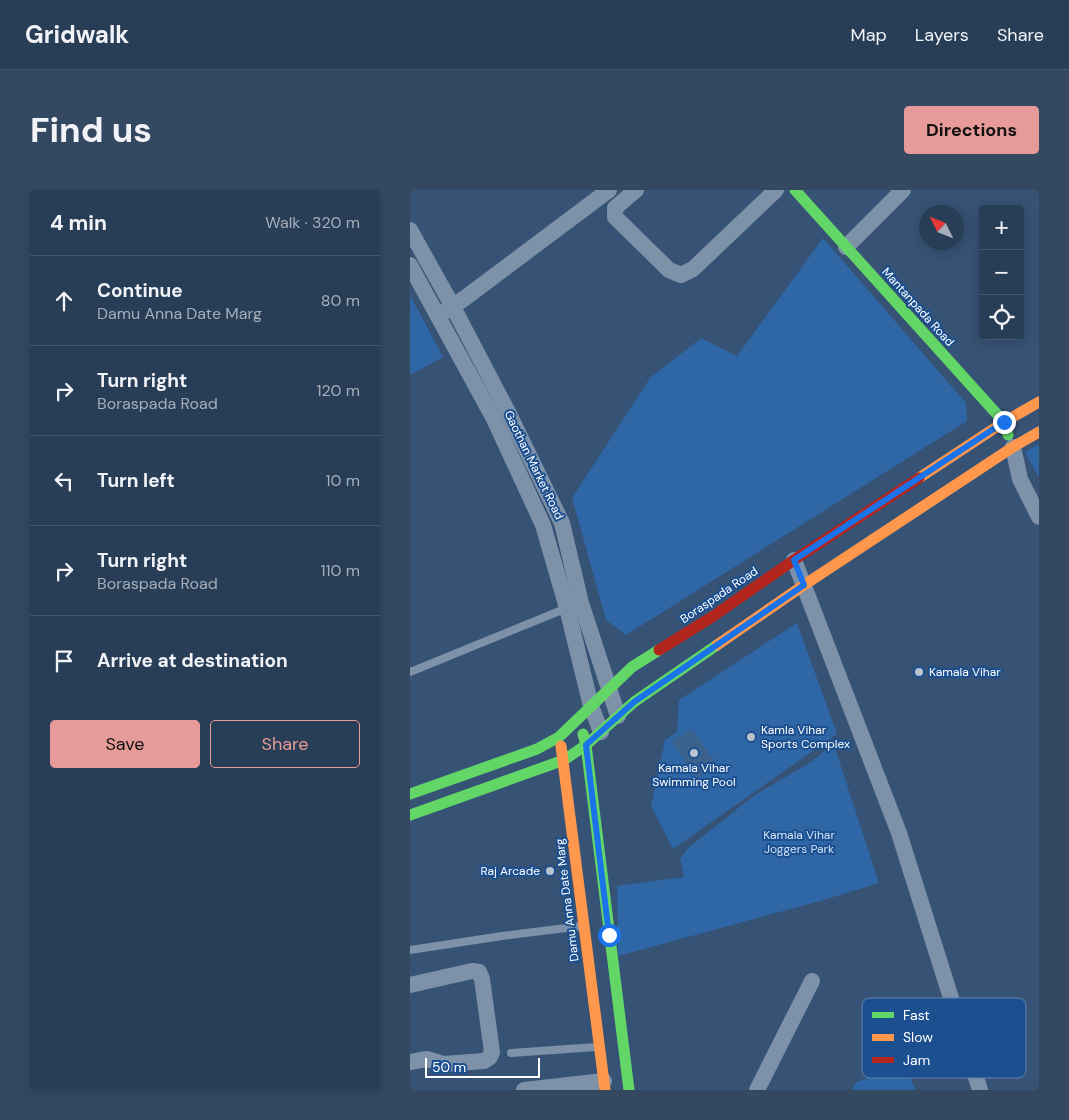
<!DOCTYPE html>
<html lang="en">
<head>
<meta charset="utf-8">
<style>
	:root { --surface:#283e57; --page:#344961; --text:#f1f3f6; --muted:#a5aeba; --line:#44576d; --accent:#e69b98 }
	body { margin:0; font-family:"DM Sans",sans-serif; background:var(--page); color:var(--text) }
	.controls { position:absolute; right:15px; top:15px; display:grid; overflow:hidden; border-radius:5px; box-shadow:0 2px 12px #0003 }
	.controls button { width:45px; height:45px; display:grid; place-items:center; padding:0; border:0; border-bottom:1px solid var(--line); background:var(--surface); color:var(--text); font:25px sans-serif }
	.compass { position:absolute; left:509px; top:15px; width:45px; height:45px; border-radius:50%; background:var(--surface); box-shadow:0 2px 12px #0003; rotate:313deg }
	.scale { position:absolute; left:15px; bottom:12px; width:115px; box-sizing:border-box; padding-left:5px; border:2px solid #fff; border-top:0; font-size:14px; line-height:18px; white-space:nowrap; color:#fff; -webkit-text-stroke:4px #1b4f8f; paint-order:stroke }
	.stop { position:absolute; width:15px; height:15px; margin:-11px; border:4px solid #1a73e8; border-radius:50%; background:#fff }
	.stop.end { background:#1a73e8; border-color:#fff; box-shadow:0 1px 5px #0008 }
	.list { margin:0; padding:0; list-style:none }
	h2 { display:flex; justify-content:space-between; align-items:center; height:65px; margin:0; padding:0 20px; font-size:21px }
	h2 small { font-size:16px; font-weight:400; color:var(--muted) }
	.list li { display:grid; grid-template-columns:32px 1fr auto; gap:15px; align-items:center; box-sizing:border-box; height:90px; padding:0 20px; border-top:1px solid var(--line) }
	.list b { display:block; font-size:19px; white-space:nowrap }
	.list p { margin:0; font-size:16px; white-space:nowrap; color:var(--muted) }
	.list em { font-size:16px; font-style:normal; color:var(--muted) }
	.actions { display:flex; gap:10px; padding:15px 20px }
	.actions a { flex:1; padding:11px 0; border:1px solid var(--accent); border-radius:5px; text-align:center; font-size:18px; color:var(--accent) }
	.actions .main { background:var(--accent); color:#111 }
	.icon { flex:none; width:28px; height:28px; fill:none; stroke:currentColor; stroke-width:2; stroke-linecap:round; stroke-linejoin:round }
	.map { position:relative; flex:none; width:629px; height:900px; overflow:hidden; border-radius:5px }
	header { display:flex; align-items:center; gap:30px; box-sizing:border-box; height:70px; padding:0 25px; background:var(--surface); border-bottom:1px solid var(--line) }
	header strong { font-size:24px }
	nav { display:flex; gap:28px; margin-inline-start:auto; font-size:18px }
	.intro { display:flex; align-items:center; justify-content:space-between; box-sizing:border-box; height:120px; padding:0 30px }
	h1 { margin:0; font-size:35px }
	.button { padding:12px 22px; border-radius:5px; background:var(--accent); color:#111; font-size:18px; font-weight:700 }
	main { display:flex; gap:30px; padding:0 30px }
	aside { flex:1; background:var(--surface); border-radius:5px; box-shadow:0 2px 12px #0003 }
	.map>svg:first-child { display:block }
	.green { fill:#2f66a5 }
	.water { fill:#3b618d }
	.lines { fill:none; stroke-linecap:round; stroke-linejoin:round }
	.lane { stroke:#7d92a8; stroke-width:8 }
	.street { stroke:#7d92a8; stroke-width:16 }
	.fast { stroke:#63d668; stroke-width:11 }
	.slow { stroke:#ff974d; stroke-width:11 }
	.jam { stroke:#b3261e; stroke-width:11 }
	.route { stroke:#1a73e8; stroke-width:6 }
	.poi-dot { fill:#b9c2ce; stroke:#1b4f8f; stroke-width:2 }
	.labels { text-anchor:middle; stroke-width:4; stroke-linejoin:round; paint-order:stroke }
	.street-label { font-size:12px; fill:#fff; stroke:#1b4f8f }
	.poi-label { font-size:12px; fill:#fff; stroke:#1b4f8f; text-anchor:start }
	.park-label { font-size:12px; fill:#cfe3fa; stroke:#1b4f8f }
	.key { fill:#1b4f8f; stroke:#5f84b1; stroke-width:1 }
	.key-label { font-size:14px; fill:#fff }
</style>
</head>
<body>
<header>
<strong>Gridwalk</strong>
<nav><a>Map</a><a>Layers</a><a>Share</a></nav>
</header>
<div class="intro"><h1>Find us</h1><a class="button">Directions</a></div>
<main>
<aside>
<h2>4 min<small>Walk · 320 m</small></h2>
<ul class="list">
<li><svg class="icon" aria-label="ahead" viewBox="0 0 24 24"><path d="M12 20V5M6 11l6-6 6 6"/></svg><div><b>Continue</b><p>Damu Anna Date Marg</p></div><em>80 m</em></li>
<li><svg class="icon" aria-label="right" viewBox="0 0 24 24"><path d="M7 20v-9h11M14 6l5 5-5 5"/></svg><div><b>Turn right</b><p>Boraspada Road</p></div><em>120 m</em></li>
<li><svg class="icon" aria-label="left" viewBox="0 0 24 24"><path d="M17 20v-9H6M10 6l-5 5 5 5"/></svg><div><b>Turn left</b></div><em>10 m</em></li>
<li><svg class="icon" aria-label="right" viewBox="0 0 24 24"><path d="M7 20v-9h11M14 6l5 5-5 5"/></svg><div><b>Turn right</b><p>Boraspada Road</p></div><em>110 m</em></li>
<li><svg class="icon" aria-label="arrive" viewBox="0 0 24 24"><path d="M6 21V4h12l-3 4 3 4H6"/></svg><div><b>Arrive at destination</b></div></li>
</ul>
<div class="actions"><a class="main">Save</a><a>Share</a></div>
</aside>
<div class="map">
<svg width="629" height="900" viewBox="0 0 629 900">
	<rect width="100%" height="100%" fill="#365274"/>
	<!-- green -->
	<g class="green">
		<polygon points="413,48 556,213 557,231 216,445 196,430 162,308 240,188 291,148 327,166"/>
		<polygon points="0,105 33,167 0,185"/>
		<polygon points="629,254 629,288 615,262"/>
		<polygon points="387,433 427,544 263,659 241,616 255,550 267,542 269,510"/>
		<polygon points="425,558 469,693 417,709 208,766 207,696 274,687 270,669 278,658 345,605 401,572 417,559"/>
		<polygon points="496,875 505,900 443,900 446,892"/>
	</g>
	<!-- water -->
	<polygon class="water" points="282,539 307,575 286,588 262,551"/>
	<g class="lines">
		<!-- lane -->
		<g class="lane">
			<polyline points="0,482 157,418"/>
			<polyline points="0,760 92,746 172,736"/>
			<polyline points="101,863 186,857"/>
		</g>
		<!-- street -->
		<g class="street">
			<polyline points="226,0 205,18 205,27 259,80 271,85 283,79 366,0"/>
			<polyline points="0,40 43,117 99,224 152,333 171,413 208,526"/>
			<polyline points="436,57 493,0"/>
			<polyline points="0,75 84,229 133,335 157,418 181,516 191,542"/>
			<polyline points="34,122 55,108 199,0"/>
			<polyline points="603,257 610,289 629,327"/>
			<polyline points="384,370 489,643 570,900"/>
			<polyline points="0,795 62,781 69,782 72,789 82,862 80,867 74,871 33,874 17,869 0,872"/>
			<polyline points="114,900 194,891"/>
			<polyline points="347,900 402,791"/>
		</g>
		<!-- fast -->
		<g class="fast">
			<polyline points="385,0 594,232 598,245"/>
			<polyline points="173,544 176,555 219,900"/>
			<polyline points="0,604 127,559 149,547 222,477 249,460"/>
			<polyline points="0,625 154,570 176,555 224,512 307,455"/>
		</g>
		<!-- slow -->
		<g class="slow">
			<polyline points="509,288 594,232 629,212"/>
			<polyline points="307,455 394,395 603,257 629,242"/>
			<polyline points="151,556 195,900"/>
		</g>
		<!-- jam -->
		<polyline class="jam" points="249,460 302,427 384,370 509,288"/>
	</g>
	<g class="lines">
		<!-- route -->
		<polyline class="route" points="199,745 176,555 224,512 394,395 384,370 594,232"/>
	</g>
	<!-- markers -->
	<g class="poi-dot">
		<circle cx="509" cy="482" r="5"/>
		<circle cx="341" cy="547" r="5"/>
		<circle cx="284" cy="563" r="5"/>
		<circle cx="140" cy="681" r="5"/>
	</g>
	<g class="labels">
		<!-- street labels -->
		<g class="street-label">
			<text transform="translate(508 117) rotate(48)" y="4">Mantanpada Road</text>
			<text transform="translate(124 275) rotate(64)" y="4">Gaothan Market Road</text>
			<text transform="translate(309 405) rotate(-34)" y="4">Boraspada Road</text>
			<text transform="translate(157 710) rotate(-97)" y="4">Damu Anna Date Marg</text>
		</g>
		<!-- poi labels -->
		<g class="poi-label">
			<text x="519" y="486">Kamala Vihar</text>
			<text x="351" y="544">Kamla Vihar<tspan x="351" dy="14">Sports Complex</tspan></text>
			<text x="284" y="582" text-anchor="middle">Kamala Vihar<tspan x="284" dy="14">Swimming Pool</tspan></text>
			<text x="130" y="685" text-anchor="end">Raj Arcade</text>
		</g>
		<!-- park labels -->
		<g class="park-label">
			<text x="389" y="649">Kamala Vihar<tspan x="389" dy="14">Joggers Park</tspan></text>
		</g>
	</g>
	<!-- legend -->
	<rect x="452" y="808" width="164" height="80" rx="8" class="key"/>
	<rect x="462" y="822" width="22" height="6" fill="#63d668"/>
	<rect x="462" y="844" width="22" height="7" fill="#ff974d"/>
	<rect x="462" y="867" width="22" height="6" fill="#b3261e"/>
	<g class="key-label">
		<text x="493" y="830">Fast</text>
		<text x="493" y="852">Slow</text>
		<text x="493" y="875">Jam</text>
	</g>
</svg>
<div class="controls">
<button>+</button>
<button>−</button>
<button><svg class="icon" aria-label="locate" viewBox="0 0 24 24"><circle cx="12" cy="12" r="6"/><path d="M12 2v4M12 18v4M2 12h4M18 12h4"/></svg></button>
</div>
<svg class="compass" viewBox="-18 -18 36 36"><path d="M0-13l5 13h-10z" fill="#e53935"/><path d="M0 13l5-13h-10z" fill="#a5aeba"/></svg>
<div class="scale">50 m</div>
<div class="stop" style="left:199px;top:745px"></div>
<div class="stop end" style="left:594px;top:232px"></div>
</div>
</main>
</body>
</html>
